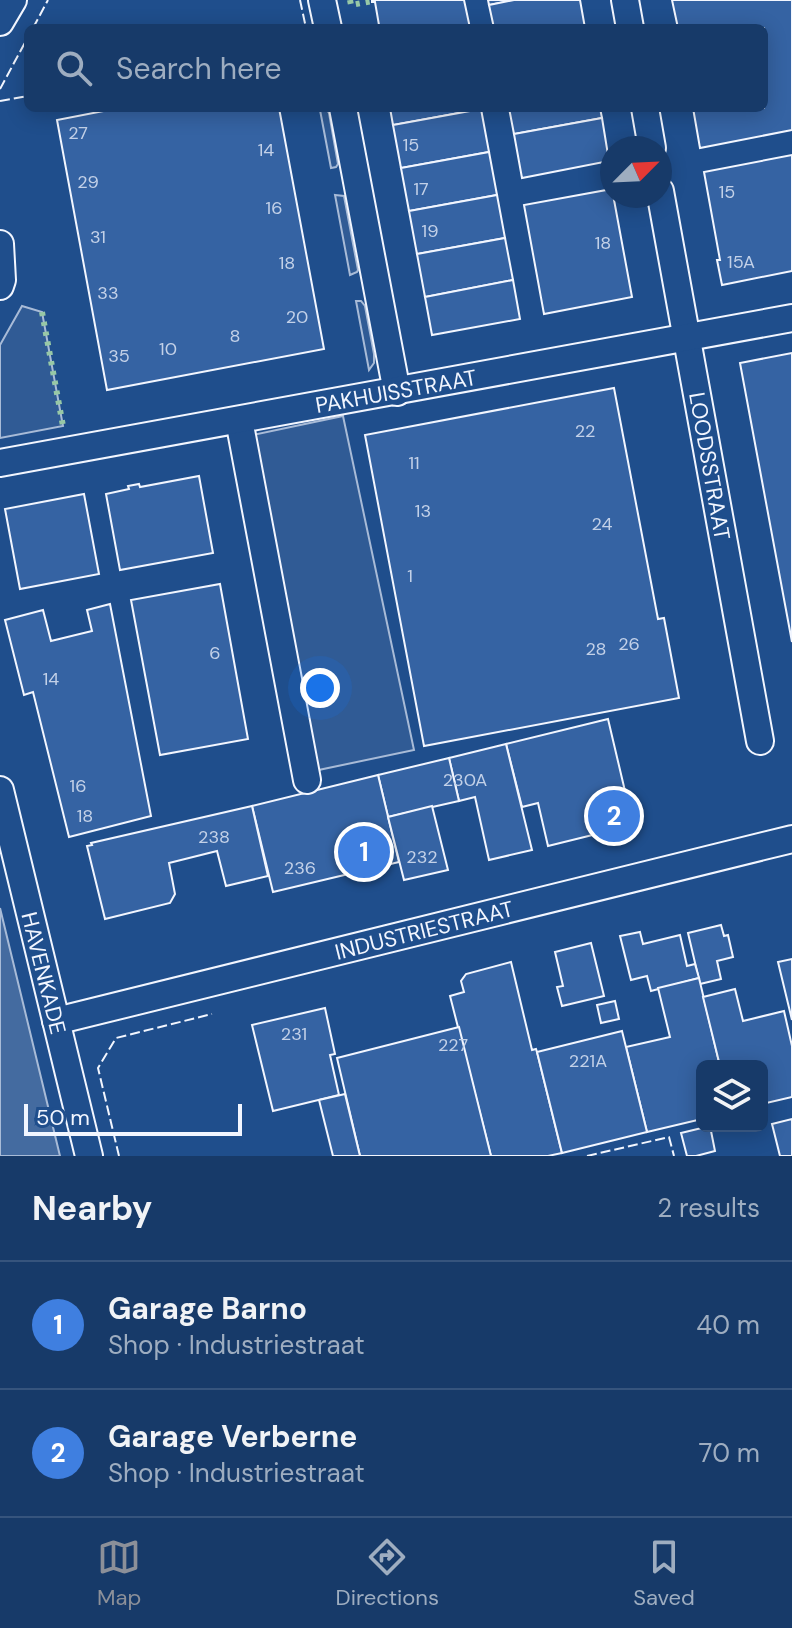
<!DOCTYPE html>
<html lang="en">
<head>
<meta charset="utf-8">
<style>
	:root { --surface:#173a69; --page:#20416f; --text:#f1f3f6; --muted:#9eadc0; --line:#36547d; --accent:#8c9099 }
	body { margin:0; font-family:"DM Sans",sans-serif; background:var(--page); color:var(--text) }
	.controls { position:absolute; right:24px; bottom:24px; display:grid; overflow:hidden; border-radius:12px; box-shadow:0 4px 20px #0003 }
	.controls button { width:72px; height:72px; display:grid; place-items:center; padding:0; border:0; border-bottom:2px solid var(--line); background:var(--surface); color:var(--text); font:40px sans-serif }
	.compass { position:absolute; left:600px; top:136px; width:72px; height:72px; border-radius:50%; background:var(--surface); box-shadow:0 4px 20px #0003; rotate:66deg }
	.scale { position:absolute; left:24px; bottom:20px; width:218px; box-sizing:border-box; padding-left:8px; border:4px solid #f2f6ff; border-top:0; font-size:22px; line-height:28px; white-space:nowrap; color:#f2f6ff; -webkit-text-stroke:6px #1f4e8c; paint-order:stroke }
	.you { position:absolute; left:320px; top:688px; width:28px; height:28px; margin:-20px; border:6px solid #fff; border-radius:50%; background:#1a73e8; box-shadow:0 0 0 12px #1a73e833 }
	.badge { display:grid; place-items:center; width:52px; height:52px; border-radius:50%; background:var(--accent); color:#fff; font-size:26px; font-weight:700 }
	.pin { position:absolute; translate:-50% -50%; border:4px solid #fff; box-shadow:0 2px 8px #0006 }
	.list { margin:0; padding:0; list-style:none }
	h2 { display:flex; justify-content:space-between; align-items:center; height:104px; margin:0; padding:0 32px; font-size:34px }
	h2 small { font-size:26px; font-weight:400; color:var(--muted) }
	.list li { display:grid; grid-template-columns:52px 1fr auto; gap:24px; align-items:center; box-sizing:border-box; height:128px; padding:0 32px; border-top:2px solid var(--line) }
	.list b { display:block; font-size:30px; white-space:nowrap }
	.list p { margin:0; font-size:26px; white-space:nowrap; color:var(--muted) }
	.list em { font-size:26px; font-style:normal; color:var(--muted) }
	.icon { flex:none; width:44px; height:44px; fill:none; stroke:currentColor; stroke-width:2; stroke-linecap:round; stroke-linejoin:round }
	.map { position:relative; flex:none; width:792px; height:1156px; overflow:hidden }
	.search { position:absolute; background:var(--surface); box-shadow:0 4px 20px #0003; left:24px; right:24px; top:24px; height:88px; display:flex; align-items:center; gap:20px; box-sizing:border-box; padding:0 28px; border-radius:12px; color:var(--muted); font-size:30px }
	.sheet { height:360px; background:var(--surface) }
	nav { display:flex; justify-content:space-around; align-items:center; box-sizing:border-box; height:112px; border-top:2px solid var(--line); background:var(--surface); font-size:22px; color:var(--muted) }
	nav a { display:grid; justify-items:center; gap:4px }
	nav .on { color:var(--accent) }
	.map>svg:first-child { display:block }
	.built { fill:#305b95; stroke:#a8bbd7; stroke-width:2 }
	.water { fill:#446ba0; stroke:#a8bbd7; stroke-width:2 }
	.building { fill:#3563a3; stroke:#f2f6ff; stroke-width:2 }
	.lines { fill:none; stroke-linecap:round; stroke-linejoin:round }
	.minor-casing { stroke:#f2f6ff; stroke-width:30 }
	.minor { stroke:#1f4e8c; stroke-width:26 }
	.hedge { stroke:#97c8a6; stroke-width:6; stroke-dasharray:4 6; stroke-linecap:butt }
	.fence { stroke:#f2f6ff; stroke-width:2; stroke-dasharray:10 4; stroke-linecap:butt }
	.labels { text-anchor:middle; stroke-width:6; stroke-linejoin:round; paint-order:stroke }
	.number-label { font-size:18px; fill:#c3d1e8 }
	.street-label { font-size:22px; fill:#f2f6ff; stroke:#1f4e8c }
</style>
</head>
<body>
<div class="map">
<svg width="792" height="1156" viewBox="0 0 792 1156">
	<rect width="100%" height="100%" fill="#1f4e8c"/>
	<!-- built -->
	<g class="built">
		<polygon points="326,109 329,113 338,164 336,167 331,168 320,110"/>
		<polygon points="335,195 344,196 358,270 357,272 350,275"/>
		<polygon points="356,301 361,301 365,306 374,354 374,363 369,370"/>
		<polygon points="22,306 42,312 63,426 0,438 0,345"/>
		<polygon points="343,416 414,750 309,772 239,438"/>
	</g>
	<!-- water -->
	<polygon class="water" points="0,908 60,1156 0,1156"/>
	<!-- building -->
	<g class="building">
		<polygon points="372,0 464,0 470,28 377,28 377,25 379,25 375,2 372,2"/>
		<polygon points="488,0 514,0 489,5"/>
		<polygon points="514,0 580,0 585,28 494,28 489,5"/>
		<polygon points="672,0 792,0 792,130 700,148 693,108 764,108 764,28 678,28"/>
		<polygon points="119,108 279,108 324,349 107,390 57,120"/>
		<polygon points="390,108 481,108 481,109 393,125"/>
		<polygon points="509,108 600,108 602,118 514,134"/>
		<polygon points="481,109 489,152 401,168 393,125"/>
		<polygon points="602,118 609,161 522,178 514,134"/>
		<polygon points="489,152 497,195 409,211 401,168"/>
		<polygon points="792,155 792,271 722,285 717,260 720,260 704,172"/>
		<polygon points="612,189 632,297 544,314 524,205"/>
		<polygon points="497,195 505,238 417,254 409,211"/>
		<polygon points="505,238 513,280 425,297 417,254"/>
		<polygon points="513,280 520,319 432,335 425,297"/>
		<polygon points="792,353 792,642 740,363"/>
		<polygon points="614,388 658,619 664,618 679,698 424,746 365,435"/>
		<polygon points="199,476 213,553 120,570 106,494 129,489 128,486 139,484 140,487"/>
		<polygon points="84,494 99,574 20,589 5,509"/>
		<polygon points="220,584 248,739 160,755 131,600"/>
		<polygon points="110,604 151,816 69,837 33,692 24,695 5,620 43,610 51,641 92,631 87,610"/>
		<polygon points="608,719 633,825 548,846 538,803 522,807 506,744"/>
		<polygon points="506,744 532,850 489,860 475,797 459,801 449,758"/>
		<polygon points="449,758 459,801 388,817 378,775"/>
		<polygon points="378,775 399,862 273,892 252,806"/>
		<polygon points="252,806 268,876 226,886 217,851 169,863 175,894 170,903 105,919 87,846 92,845 91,843"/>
		<polygon points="432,806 448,870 404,880 388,817"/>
		<polygon points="721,925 724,936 728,935 733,957 717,961 721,979 700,984 688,933"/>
		<polygon points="640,932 643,944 680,935 687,966 695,964 699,978 651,991 647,976 631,980 620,936"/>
		<polygon points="591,943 604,996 562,1006 557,987 563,986 555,952"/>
		<polygon points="792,959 792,1020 778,962"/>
		<polygon points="511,962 532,1050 536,1049 537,1052 562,1153 548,1156 491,1156 450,996 464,992 461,981 466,974"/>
		<polygon points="699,978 720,1066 702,1066 702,1119 647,1132 626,1047 670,1037 658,988"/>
		<polygon points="735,989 743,1021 784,1011 792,1046 792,1097 762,1104 762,1066 720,1066 703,997"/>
		<polygon points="615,1001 619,1019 601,1023 597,1005"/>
		<polygon points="325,1008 335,1054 330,1055 339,1095 273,1111 252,1025"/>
		<polygon points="459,1027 491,1156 360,1156 337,1058"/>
		<polygon points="622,1031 647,1132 562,1153 537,1052"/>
		<polygon points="345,1094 360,1156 333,1156 319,1100"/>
		<polygon points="792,1119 792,1156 780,1156 772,1124"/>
		<polygon points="710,1126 715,1151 696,1156 687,1156 681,1133"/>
	</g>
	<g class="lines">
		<defs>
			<g id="minor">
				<polyline points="322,0 328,28"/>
				<polyline points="625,0 630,28"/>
				<polyline points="0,22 13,0"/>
				<polyline points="343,108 397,392"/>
				<polyline points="645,108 652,148"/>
				<polyline points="660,191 760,741"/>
				<polyline points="0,244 2,280 0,286"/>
				<polyline points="239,420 307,780"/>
				<polyline points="0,463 792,318"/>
				<polyline points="0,790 89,1156"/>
				<polyline points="56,1021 792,839"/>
			</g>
		</defs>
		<!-- minor casing -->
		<use href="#minor" class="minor-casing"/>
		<!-- minor -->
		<use href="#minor" class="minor"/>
		<!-- hedge -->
		<g class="hedge">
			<polyline points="350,0 351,5 372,1"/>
			<polyline points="42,312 63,426"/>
		</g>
		<!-- fence -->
		<g class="fence">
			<polyline points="300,0 306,28"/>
			<polyline points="33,28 48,0"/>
			<polyline points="0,89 28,37"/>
			<polyline points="0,101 28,96"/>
			<polyline points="119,1156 98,1068 116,1038 212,1014"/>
			<polyline points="587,1156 669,1137 674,1156"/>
		</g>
	</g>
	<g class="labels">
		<!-- number labels -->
		<g class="number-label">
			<text x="78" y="139">27</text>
			<text x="411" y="151">15</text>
			<text x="266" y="156">14</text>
			<text x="88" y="188">29</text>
			<text x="421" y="195">17</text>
			<text x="727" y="198">15</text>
			<text x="274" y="214">16</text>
			<text x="430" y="237">19</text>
			<text x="98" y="243">31</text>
			<text x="603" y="249">18</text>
			<text x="741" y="268">15A</text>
			<text x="287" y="269">18</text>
			<text x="108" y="299">33</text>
			<text x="297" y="323">20</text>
			<text x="235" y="342">8</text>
			<text x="168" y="355">10</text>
			<text x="119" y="362">35</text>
			<text x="585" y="437">22</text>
			<text x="414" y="469">11</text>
			<text x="423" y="517">13</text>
			<text x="602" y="530">24</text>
			<text x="410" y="582">1</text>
			<text x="629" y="650">26</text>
			<text x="596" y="655">28</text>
			<text x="215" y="659">6</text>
			<text x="51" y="685">14</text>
			<text x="465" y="786">230A</text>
			<text x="78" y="792">16</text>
			<text x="85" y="822">18</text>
			<text x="214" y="843">238</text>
			<text x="422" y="863">232</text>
			<text x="300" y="874">236</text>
			<text x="294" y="1040">231</text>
			<text x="453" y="1051">227</text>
			<text x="588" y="1067">221A</text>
		</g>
		<!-- street labels -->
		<g class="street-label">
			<text transform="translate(396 391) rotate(-10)" y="8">PAKHUISSTRAAT</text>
			<text transform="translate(710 466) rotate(80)" y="8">LOODSSTRAAT</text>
			<text transform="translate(424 930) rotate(-14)" y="8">INDUSTRIESTRAAT</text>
			<text transform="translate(44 973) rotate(76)" y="8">HAVENKADE</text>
		</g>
	</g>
</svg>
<div class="controls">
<button><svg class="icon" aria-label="layers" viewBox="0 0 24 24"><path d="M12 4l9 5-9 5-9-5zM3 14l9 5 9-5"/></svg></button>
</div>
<svg class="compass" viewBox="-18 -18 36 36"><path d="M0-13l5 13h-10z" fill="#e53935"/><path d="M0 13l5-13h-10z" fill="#9eadc0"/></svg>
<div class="scale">50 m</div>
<div class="you"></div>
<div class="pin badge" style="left:364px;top:852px;background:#3f7fe0">1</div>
<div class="pin badge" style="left:614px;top:816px;background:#3f7fe0">2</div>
<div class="search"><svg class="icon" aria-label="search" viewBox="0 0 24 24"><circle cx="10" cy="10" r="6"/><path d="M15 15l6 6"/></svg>Search here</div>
</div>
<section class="sheet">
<h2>Nearby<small>2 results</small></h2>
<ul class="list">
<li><span class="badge" style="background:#3f7fe0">1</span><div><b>Garage Barno</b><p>Shop · Industriestraat</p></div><em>40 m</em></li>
<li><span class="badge" style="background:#3f7fe0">2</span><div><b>Garage Verberne</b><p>Shop · Industriestraat</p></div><em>70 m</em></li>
</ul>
</section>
<nav>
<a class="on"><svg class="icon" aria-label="map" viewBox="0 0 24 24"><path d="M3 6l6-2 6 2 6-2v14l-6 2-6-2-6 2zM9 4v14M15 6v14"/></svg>Map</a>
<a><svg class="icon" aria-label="directions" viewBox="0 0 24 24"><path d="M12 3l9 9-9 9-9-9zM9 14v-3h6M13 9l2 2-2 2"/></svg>Directions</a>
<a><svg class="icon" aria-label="saved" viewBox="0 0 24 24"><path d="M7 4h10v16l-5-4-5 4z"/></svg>Saved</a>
</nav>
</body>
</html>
